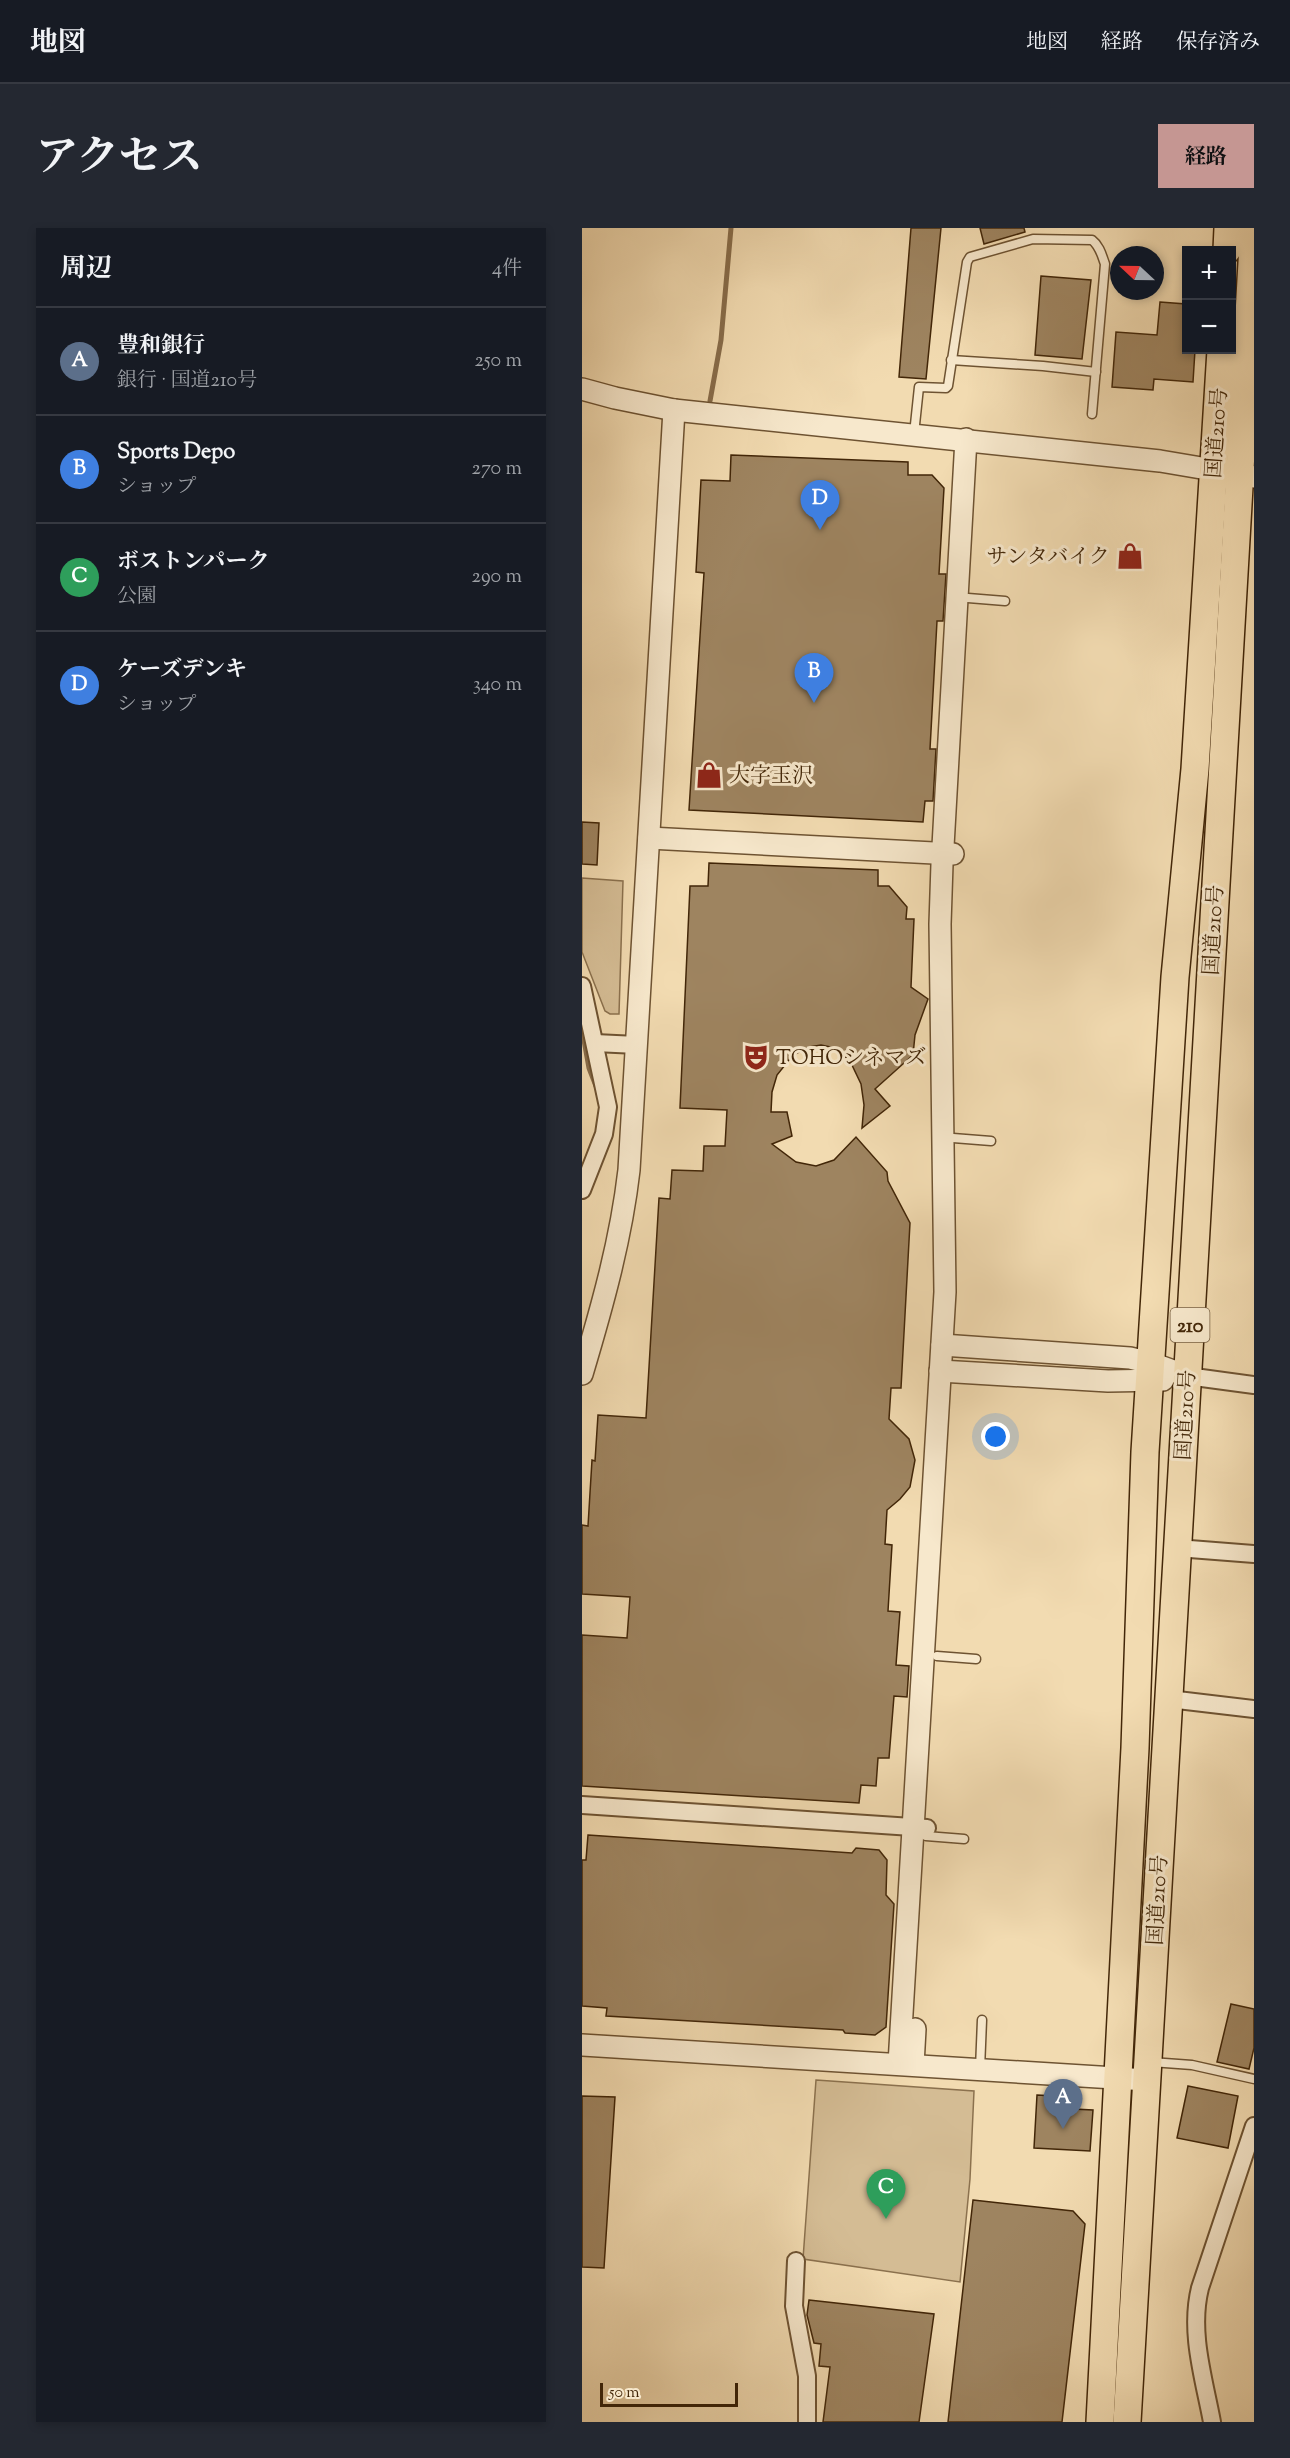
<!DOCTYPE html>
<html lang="ja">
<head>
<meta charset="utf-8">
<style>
	:root { --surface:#171b24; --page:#242831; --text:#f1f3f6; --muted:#9ea1a6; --line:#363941; --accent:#c59692 }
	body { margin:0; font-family:"Sorts Mill Goudy","Noto Serif JP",serif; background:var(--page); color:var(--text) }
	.controls { position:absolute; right:18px; top:18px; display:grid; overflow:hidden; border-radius:0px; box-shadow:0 3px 9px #0003 }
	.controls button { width:54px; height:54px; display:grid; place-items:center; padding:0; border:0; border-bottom:2px solid var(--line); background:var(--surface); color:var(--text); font:30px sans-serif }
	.compass { position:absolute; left:528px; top:18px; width:54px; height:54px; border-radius:50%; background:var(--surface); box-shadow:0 3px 9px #0003; rotate:292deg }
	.scale { position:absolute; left:18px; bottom:15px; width:138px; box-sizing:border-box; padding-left:6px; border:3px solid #422608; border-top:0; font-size:16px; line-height:21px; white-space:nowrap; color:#422608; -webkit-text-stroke:4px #f7e8cc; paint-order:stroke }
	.you { position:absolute; left:414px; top:1209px; width:21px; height:21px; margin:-15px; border:4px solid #fff; border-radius:50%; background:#1a73e8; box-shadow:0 0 0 9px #1a73e833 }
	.badge { display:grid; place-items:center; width:39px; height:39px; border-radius:50%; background:var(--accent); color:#fff; font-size:20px; font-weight:700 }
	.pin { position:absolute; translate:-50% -50px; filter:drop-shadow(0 2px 3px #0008) }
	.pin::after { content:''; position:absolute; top:32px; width:21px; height:18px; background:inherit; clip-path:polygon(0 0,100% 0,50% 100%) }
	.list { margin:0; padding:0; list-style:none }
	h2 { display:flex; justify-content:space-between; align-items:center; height:78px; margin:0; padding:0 24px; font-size:26px }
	h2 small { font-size:20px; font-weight:400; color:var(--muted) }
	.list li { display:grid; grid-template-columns:39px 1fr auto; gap:18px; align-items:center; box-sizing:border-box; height:108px; padding:0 24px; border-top:2px solid var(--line) }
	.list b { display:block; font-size:22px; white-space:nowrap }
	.list p { margin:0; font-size:20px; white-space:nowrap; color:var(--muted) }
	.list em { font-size:20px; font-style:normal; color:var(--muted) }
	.map { position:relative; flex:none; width:672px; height:2194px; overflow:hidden; border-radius:0px }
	header { display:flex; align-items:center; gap:36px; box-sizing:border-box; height:84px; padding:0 30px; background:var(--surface); border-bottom:2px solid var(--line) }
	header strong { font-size:28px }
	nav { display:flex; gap:33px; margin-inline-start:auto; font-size:21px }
	.intro { display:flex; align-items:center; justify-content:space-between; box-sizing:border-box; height:144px; padding:0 36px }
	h1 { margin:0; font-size:42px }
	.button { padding:15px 27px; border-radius:0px; background:var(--accent); color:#111; font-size:21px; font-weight:700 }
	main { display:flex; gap:36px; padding:0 36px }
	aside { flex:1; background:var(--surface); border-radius:0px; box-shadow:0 3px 9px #0003 }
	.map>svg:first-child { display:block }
	.green { fill:#d4bc94; stroke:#8b714e; stroke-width:1.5 }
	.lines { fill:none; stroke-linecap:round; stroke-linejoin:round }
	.stream { stroke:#886d4b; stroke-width:5 }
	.building { fill:#9e8460; stroke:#422608; stroke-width:1.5 }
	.service-casing { stroke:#6e5332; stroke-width:11 }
	.minor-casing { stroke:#6e5332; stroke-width:20 }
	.tertiary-casing { stroke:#6e5332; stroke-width:24 }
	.trunk-casing { stroke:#422608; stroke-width:30 }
	.service { stroke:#f7e8cc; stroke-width:8 }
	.minor { stroke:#f7e8cc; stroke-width:16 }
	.tertiary { stroke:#f7e8cc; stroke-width:21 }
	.trunk { stroke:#f2dbb1; stroke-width:27 }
	.labels { text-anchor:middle; stroke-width:6; stroke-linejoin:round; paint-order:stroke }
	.shield { fill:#f7e8cc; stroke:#786043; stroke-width:1.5 }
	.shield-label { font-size:20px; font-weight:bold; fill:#422608 }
	.street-label { font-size:21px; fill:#422608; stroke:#f7e8cc }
	.poi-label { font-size:21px; fill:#422608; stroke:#f7e8cc; text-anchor:start }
</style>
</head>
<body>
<header>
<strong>地図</strong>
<nav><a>地図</a><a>経路</a><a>保存済み</a></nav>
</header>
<div class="intro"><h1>アクセス</h1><a class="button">経路</a></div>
<main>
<aside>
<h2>周辺<small>4件</small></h2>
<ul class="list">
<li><span class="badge" style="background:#5c6f8a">A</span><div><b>豊和銀行</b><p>銀行 · 国道210号</p></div><em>250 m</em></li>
<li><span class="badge" style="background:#3f7fe0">B</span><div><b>Sports Depo</b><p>ショップ</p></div><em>270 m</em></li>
<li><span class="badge" style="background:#2e9e5b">C</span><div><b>ボストンパーク</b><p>公園</p></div><em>290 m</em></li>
<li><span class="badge" style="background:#3f7fe0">D</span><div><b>ケーズデンキ</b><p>ショップ</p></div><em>340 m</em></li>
</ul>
</aside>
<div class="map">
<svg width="672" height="2194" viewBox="0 0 672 2194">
	<rect width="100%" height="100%" fill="#f2dbb1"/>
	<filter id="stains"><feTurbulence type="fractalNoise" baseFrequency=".00333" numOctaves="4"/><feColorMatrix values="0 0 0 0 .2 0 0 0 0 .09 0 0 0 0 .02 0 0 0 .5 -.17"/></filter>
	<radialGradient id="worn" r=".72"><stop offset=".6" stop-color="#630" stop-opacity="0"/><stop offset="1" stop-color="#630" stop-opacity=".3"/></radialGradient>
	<!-- green -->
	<g class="green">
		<polygon points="0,650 41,653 37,786 28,786 23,783 0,724"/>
		<polygon points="234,1852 392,1863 388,1951 378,2054 221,2031"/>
	</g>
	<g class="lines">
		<!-- stream -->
		<g class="stream">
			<polyline points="128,173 139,112 149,0"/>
			<polyline points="0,801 7,840 14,858"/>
		</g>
	</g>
	<!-- building -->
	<g class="building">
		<polygon points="329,0 359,0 344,151 317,149"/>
		<polygon points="398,0 442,0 443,4 402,16"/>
		<polygon points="459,48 509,52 500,131 453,127"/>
		<polygon points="578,74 604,76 604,122 613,122 611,154 572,151 571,162 530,159 534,104 575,107"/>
		<polygon points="149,227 326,234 326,247 350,247 362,260 357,346 364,346 361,393 355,393 348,521 354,521 351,573 343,573 341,594 107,582 122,345 114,344 119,252 148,253"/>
		<polygon points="0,594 17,595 15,637 0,636"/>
		<polygon points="127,635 296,642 296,658 307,658 325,679 324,691 332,691 329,759 346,771 333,807 331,827 293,861 308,878 280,900 282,877 279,856 268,833 253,820 239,817 227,819 211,827 195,847 190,864 189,884 205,884 210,908 190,916 214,934 234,938 252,932 274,909 305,944 306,953 328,995 319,1160 309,1160 307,1191 327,1211 333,1232 328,1259 318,1271 305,1282 303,1316 310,1317 306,1383 318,1384 314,1437 327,1438 325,1469 312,1468 307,1530 296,1530 294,1558 279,1557 277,1575 0,1558 0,1407 45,1410 48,1369 0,1366 0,1297 6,1298 10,1232 13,1233 16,1187 64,1190 77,970 88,971 90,942 121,943 122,918 143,918 145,882 98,880 108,658 126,658"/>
		<polygon points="6,1607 270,1625 274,1620 297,1622 305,1632 304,1667 312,1676 304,1799 293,1807 263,1805 261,1802 24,1788 25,1780 0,1778 0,1632 4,1632"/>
		<polygon points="649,1776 672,1781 672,1820 667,1841 635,1834"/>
		<polygon points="606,1858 656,1868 646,1920 595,1910"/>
		<polygon points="455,1867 472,1868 471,1880 511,1882 508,1923 452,1920"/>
		<polygon points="0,1868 33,1869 22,2040 0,2039"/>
		<polygon points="391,1972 491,1983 503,1996 480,2194 366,2194"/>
		<polygon points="227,2072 352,2086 337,2194 241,2194 248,2139 237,2138 239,2116 232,2115 225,2087"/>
	</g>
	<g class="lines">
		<defs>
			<g id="service">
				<polyline points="369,132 461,138 514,144"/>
				<path d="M 332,206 L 337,159 L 364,160 L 366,158 L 385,34 L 388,29 L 451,11 L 510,12 C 518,18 520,28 523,36 L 510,186"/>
				<polyline points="386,370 423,373"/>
				<polyline points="371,910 409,913"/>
				<polyline points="355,1428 394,1431"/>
				<polyline points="344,1608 382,1611"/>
				<polyline points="569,1834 610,1837 672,1851"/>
				<polyline points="398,1841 400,1792"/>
			</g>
			<g id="minor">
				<polyline points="0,758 26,879 22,906 0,962"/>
				<polyline points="13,815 55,817"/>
				<polyline points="605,1148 672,1157"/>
				<polyline points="595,1320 672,1326"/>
				<polyline points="587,1471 672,1481"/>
				<polyline points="0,1577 345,1600"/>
				<polyline points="214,2033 212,2078 225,2148 225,2194"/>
				<path d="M 630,2194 C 622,2151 607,2104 618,2060 L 672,1898"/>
			</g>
			<g id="tertiary">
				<polyline points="0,161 33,170 92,182 578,233 672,249"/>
				<polyline points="67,610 371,626"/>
				<polyline points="360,1117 548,1130 569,1135 605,1148"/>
				<polyline points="358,1143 526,1153 581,1152"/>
				<path d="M 0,1146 C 20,1079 39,1012 47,942 L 92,182"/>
				<polyline points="0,1817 565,1852"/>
				<polyline points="317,1836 363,1064 358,696 360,636 384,211"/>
				<polyline points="331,1837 333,1801"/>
			</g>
			<g id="trunk">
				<polyline points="645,22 646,0"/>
				<polyline points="518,2194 553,1520 563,1224 593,749 613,541 639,122"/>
				<polyline points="545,2194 672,0"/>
			</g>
		</defs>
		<!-- service casing -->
		<use href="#service" class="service-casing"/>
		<!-- minor casing -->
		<use href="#minor" class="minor-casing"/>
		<!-- tertiary casing -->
		<use href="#tertiary" class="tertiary-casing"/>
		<!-- trunk casing -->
		<use href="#trunk" class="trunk-casing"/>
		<!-- service -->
		<use href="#service" class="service"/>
		<!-- minor -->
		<use href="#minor" class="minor"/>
		<!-- tertiary -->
		<use href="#tertiary" class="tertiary"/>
		<!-- trunk -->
		<use href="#trunk" class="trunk"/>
	</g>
	<!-- icons -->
	<defs>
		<symbol id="shop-bare" viewBox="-9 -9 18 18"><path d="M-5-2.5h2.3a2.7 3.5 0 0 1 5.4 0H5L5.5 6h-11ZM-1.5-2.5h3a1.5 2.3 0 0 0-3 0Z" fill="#8f2418" stroke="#f7e8cc" stroke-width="2.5" paint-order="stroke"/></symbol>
		<symbol id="theatre-bare" viewBox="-9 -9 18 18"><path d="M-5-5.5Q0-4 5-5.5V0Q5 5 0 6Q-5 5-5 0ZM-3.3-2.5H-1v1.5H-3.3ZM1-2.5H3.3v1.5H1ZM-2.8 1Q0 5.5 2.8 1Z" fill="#8f2418" stroke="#f7e8cc" stroke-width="2.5" paint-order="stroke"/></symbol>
	</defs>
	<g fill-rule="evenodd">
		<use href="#shop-bare" x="529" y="309" width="38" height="38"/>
		<use href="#shop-bare" x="108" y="528" width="38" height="38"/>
		<use href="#theatre-bare" x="155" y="810" width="38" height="38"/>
	</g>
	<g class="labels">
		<!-- shield labels -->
		<rect class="shield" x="588.5" y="1080" width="39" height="34" rx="4.5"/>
		<g class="shield-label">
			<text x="608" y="1104">210</text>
		</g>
		<!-- street labels -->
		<g class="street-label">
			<text transform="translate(634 205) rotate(-86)" y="7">国道210号</text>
			<text transform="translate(631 702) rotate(-87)" y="7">国道210号</text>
			<text transform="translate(603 1187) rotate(-87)" y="7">国道210号</text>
			<text transform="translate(575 1672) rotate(-87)" y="7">国道210号</text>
		</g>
		<!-- poi labels -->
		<g class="poi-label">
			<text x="528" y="335" text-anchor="end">サンタバイク</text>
			<text x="147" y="554">大字玉沢</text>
			<text x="194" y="836">TOHOシネマズ</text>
		</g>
	</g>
	<rect width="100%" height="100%" filter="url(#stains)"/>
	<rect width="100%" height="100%" fill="url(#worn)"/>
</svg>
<div class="controls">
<button>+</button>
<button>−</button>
</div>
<svg class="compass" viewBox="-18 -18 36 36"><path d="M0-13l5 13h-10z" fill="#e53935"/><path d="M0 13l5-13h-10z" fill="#9ea1a6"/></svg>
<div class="scale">50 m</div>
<div class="you"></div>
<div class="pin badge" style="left:481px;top:1901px;background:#5c6f8a">A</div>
<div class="pin badge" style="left:232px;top:475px;background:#3f7fe0">B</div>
<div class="pin badge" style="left:304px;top:1991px;background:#2e9e5b">C</div>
<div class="pin badge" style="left:238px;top:302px;background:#3f7fe0">D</div>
</div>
</main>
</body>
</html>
